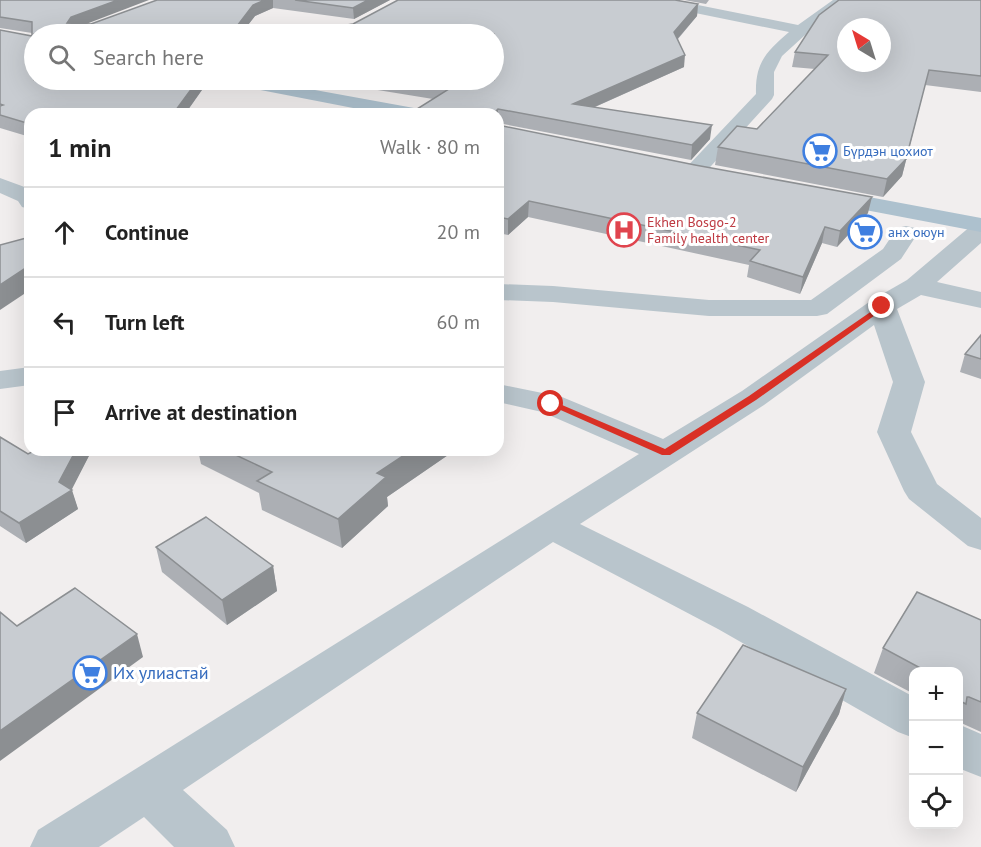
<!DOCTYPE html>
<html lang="en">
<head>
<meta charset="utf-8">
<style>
	:root { --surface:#fff; --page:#f2f2f2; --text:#222; --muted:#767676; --line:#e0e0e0 }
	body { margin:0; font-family:"PT Sans",sans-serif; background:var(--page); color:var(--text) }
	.controls { position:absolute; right:18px; bottom:18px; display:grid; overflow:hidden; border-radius:12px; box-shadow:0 6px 24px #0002 }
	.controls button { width:54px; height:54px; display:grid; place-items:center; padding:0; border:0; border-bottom:2px solid var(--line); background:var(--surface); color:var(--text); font:30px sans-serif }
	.compass { position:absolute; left:837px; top:18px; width:54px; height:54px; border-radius:50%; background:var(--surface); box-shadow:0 6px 24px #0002; rotate:322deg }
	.stop { position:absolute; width:18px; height:18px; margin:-14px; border:4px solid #d93025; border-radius:50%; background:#fff }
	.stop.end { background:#d93025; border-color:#fff; box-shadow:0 2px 6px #0008 }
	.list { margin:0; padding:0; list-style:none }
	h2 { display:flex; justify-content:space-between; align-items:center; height:78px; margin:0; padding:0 24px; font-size:26px }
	h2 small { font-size:20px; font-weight:400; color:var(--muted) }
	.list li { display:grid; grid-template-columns:39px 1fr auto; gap:18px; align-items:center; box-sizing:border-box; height:90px; padding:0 24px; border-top:2px solid var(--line) }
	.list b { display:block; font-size:22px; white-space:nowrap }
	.list em { font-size:20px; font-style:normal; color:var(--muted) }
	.icon { flex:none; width:33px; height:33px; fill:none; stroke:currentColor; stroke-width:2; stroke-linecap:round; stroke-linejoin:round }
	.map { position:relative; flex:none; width:981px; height:847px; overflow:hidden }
	.search { position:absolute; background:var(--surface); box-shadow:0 6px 24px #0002; left:24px; top:24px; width:480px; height:66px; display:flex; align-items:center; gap:15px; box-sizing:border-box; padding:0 21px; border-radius:33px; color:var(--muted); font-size:22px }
	.panel { position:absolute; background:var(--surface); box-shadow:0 6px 24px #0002; left:24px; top:108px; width:480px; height:348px; border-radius:18px }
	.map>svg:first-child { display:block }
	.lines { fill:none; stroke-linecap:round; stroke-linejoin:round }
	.minor { fill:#b9c5cc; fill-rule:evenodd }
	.major { fill:#adc1ce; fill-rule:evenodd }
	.wall { fill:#acafb4 }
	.shaded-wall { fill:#8c8f92 }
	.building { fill:#c8ccd1; stroke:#8c8f92; stroke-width:1.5; fill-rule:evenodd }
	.route { fill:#d93025 }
	.labels { text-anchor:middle; stroke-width:6; stroke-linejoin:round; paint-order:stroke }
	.far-shop-label { font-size:14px; fill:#366cbe; stroke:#fff; text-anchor:start }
	.far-health-label { font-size:14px; fill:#be3a42; stroke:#fff; text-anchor:start }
	.near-shop-label { font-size:18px; fill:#366cbe; stroke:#fff; text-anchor:start }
</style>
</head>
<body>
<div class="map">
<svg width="981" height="847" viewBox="0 0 981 847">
	<rect width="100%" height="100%" fill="#f1eeee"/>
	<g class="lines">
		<!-- minor -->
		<g class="minor">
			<path d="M 644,0 L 673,0 L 798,25 L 833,0 L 850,0 L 804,36 L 782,56 L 774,72 L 774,95 L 772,99 L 702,176 L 694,178 L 686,176 L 683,171 L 756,94 C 755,63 766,52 789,32 L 651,4 Z"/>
			<polygon points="0,178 30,189 30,209 22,207 18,201 0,193"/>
			<polygon points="981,223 981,243 937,282 981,292 981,308 921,295 897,309 925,382 911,432 937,484 981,518 981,550 968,546 909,499 904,491 877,432 893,382 874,325 764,405 580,524 748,607 914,697 914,738 898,732 718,629 553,542 183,790 227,830 235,847 174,847 144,817 99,847 30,847 38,830 639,454 542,412 498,402 498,384 562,397 663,439 742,391 872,300 907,280 972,225"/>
			<polygon points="906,226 915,228 918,233 901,259 827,314 817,316 709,316 553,302 498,300 498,284 553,286 709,300 811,300 883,249 897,228"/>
			<polygon points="30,367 30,385 0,389 0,371"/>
			<polygon points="958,724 981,734 981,777 958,768"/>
		</g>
		<!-- major -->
		<g class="major">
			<polygon points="225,80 260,80 414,108 421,110 424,114 384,114 234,85 228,84"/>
			<polygon points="826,189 981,218 981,232 818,201 814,196 818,191"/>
		</g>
	</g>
	<!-- wall -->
	<g class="wall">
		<polygon points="0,0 86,24 91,24 157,0 390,0 354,19 273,8 255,16 241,34 34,34 34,80 209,80 185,114 30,114 30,137 0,128 0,30 32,36 32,33 0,28"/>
		<polygon points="684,0 709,0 706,4"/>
		<polygon points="981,0 981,92 925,85 902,176 883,197 715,165 718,147 757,129 815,69 792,67 795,52"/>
		<polygon points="698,4 697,16 678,39 684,67 595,107 710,139 691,160 498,123 433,99 316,80 494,80 353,24"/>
		<polygon points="498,125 868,213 837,247 822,243 800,294 747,277 749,265 528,217 508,235 498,233"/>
		<polygon points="981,335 981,379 960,372 965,354"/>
		<polygon points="0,437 28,454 36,450 92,450 71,489 78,509 26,543 0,526"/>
		<polygon points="198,450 451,450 451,453 387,497 388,506 342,548 262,510 259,493 201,464"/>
		<polygon points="156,547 273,566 277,591 227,625 162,572"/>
		<polygon points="981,620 981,732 959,722 958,723 958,672 914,672 914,694 874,673 883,648"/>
		<polygon points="846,689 839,714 796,792 692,738 697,713"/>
	</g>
	<!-- shaded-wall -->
	<g class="shaded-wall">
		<polygon points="118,0 149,0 73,29 67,23 71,17"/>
		<polygon points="265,0 273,0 273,8 255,16 241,34 231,34 253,5"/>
		<polygon points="368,0 390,0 354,19 353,8"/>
		<polygon points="698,4 697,16 673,44 674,32"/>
		<polygon points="685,55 684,67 572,117 573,104"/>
		<polygon points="929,70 902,176 883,197 887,179"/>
		<polygon points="198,80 209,80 185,114 173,114"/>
		<polygon points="498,109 498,123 498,114 496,114 496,111"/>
		<polygon points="712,125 710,139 691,160 692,145"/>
		<polygon points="872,197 868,213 837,247 840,231"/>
		<polygon points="529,201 528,217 508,235 508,219"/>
		<polygon points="825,227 822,243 800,294 803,277"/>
		<polygon points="30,265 30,290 0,310 0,285"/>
		<polygon points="76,450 92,450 71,491 72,490 78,509 26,543 19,523"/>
		<polygon points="412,450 451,450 451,453 387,497 388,506 342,548 338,519 377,473"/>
		<polygon points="273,566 277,591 227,625 222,600"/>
		<polygon points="137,634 143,657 0,761 0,731"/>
		<polygon points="846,689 839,714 796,792 803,767"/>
	</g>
	<!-- building -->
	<g class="building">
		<polygon points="0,0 118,0 71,17 67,23 91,24 157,0 265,0 253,5 231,34 34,34 34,80 198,80 173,114 30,114 30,124 0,115 0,106 3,105 0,104 0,30 32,36 32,22 0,17"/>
		<polygon points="295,0 368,0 353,8"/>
		<polygon points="398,0 675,0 698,4 674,32 685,55 573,104 712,125 692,145 498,109 496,111 496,114 409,114 449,89 393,80 494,80 494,34 334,34 347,25 353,24"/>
		<path d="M 839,0 L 981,0 L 981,76 L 929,70 L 906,159 L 887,179 L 718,147 L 737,126 L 757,129 L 828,55 L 795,52 L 819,15 ZM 846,27 L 882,27 L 882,63 L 846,63 Z"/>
		<polygon points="498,125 695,165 872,197 840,231 825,227 803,277 750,261 760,250 529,201 508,219 498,217"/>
		<polygon points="30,237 30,265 0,285 0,245"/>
		<polygon points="981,335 981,359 965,354"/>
		<polygon points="0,437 28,454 36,450 76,450 59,482 72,490 19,523 0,511"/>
		<polygon points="225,450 412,450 377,473 386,477 338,519 257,481 272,472"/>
		<polygon points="206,517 273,566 222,600 156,547"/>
		<polygon points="75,588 137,634 0,731 0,612 17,626"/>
		<polygon points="917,592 981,620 981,702 969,697 967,697 966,704 958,700 958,672 924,672 924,670 883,648"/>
		<polygon points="743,645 846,689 803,767 697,713"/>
	</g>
	<!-- route -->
	<polygon class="route" points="882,304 886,306 885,308 756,400 670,455 662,455 547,404 555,402 665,449 749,396"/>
	<!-- icons -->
	<defs>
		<symbol id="supermarket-ring" viewBox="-11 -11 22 22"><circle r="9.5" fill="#fff" stroke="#3f7fe0" stroke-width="1.5"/><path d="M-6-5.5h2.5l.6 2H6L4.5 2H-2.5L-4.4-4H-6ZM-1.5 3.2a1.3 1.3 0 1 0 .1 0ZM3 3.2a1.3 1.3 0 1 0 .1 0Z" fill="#3f7fe0"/></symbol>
		<symbol id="hospital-ring" viewBox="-11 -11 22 22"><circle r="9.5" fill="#fff" stroke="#e0444e" stroke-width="1.5"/><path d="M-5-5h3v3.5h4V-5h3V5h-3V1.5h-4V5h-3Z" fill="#e0444e"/></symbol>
	</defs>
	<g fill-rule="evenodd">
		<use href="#supermarket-ring" x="801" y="132" width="38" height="38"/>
		<use href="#hospital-ring" x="605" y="211" width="38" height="38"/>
		<use href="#supermarket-ring" x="846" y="213" width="38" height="38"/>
		<use href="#supermarket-ring" x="71" y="654" width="38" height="38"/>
	</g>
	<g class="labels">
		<!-- far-shop labels -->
		<g class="far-shop-label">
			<text x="843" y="156">Бүрдэн цохиот</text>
			<text x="888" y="237">анх оюун</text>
		</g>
		<!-- far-health labels -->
		<g class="far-health-label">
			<text x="647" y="227">Ekhen Bosgo-2<tspan x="647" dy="16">Family health center</tspan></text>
		</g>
		<!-- near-shop labels -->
		<g class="near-shop-label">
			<text x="113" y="679">Их улиастай</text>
		</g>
	</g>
</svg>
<div class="controls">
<button>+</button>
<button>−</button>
<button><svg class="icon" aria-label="locate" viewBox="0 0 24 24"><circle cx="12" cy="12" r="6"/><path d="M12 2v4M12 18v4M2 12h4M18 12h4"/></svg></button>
</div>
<svg class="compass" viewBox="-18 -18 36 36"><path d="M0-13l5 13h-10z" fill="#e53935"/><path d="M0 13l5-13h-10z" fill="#767676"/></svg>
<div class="stop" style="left:551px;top:404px"></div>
<div class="stop end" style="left:882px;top:306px"></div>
<div class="search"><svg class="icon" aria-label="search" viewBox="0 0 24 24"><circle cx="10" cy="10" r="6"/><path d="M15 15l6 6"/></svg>Search here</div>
<section class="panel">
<h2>1 min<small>Walk · 80 m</small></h2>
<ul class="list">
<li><svg class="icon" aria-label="ahead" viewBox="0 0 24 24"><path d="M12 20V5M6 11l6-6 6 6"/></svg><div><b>Continue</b></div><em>20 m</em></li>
<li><svg class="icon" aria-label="left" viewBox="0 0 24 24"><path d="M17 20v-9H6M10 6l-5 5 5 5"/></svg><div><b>Turn left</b></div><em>60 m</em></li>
<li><svg class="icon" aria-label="arrive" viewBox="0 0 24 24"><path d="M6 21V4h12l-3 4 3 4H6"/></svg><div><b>Arrive at destination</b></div></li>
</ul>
</section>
</div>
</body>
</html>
